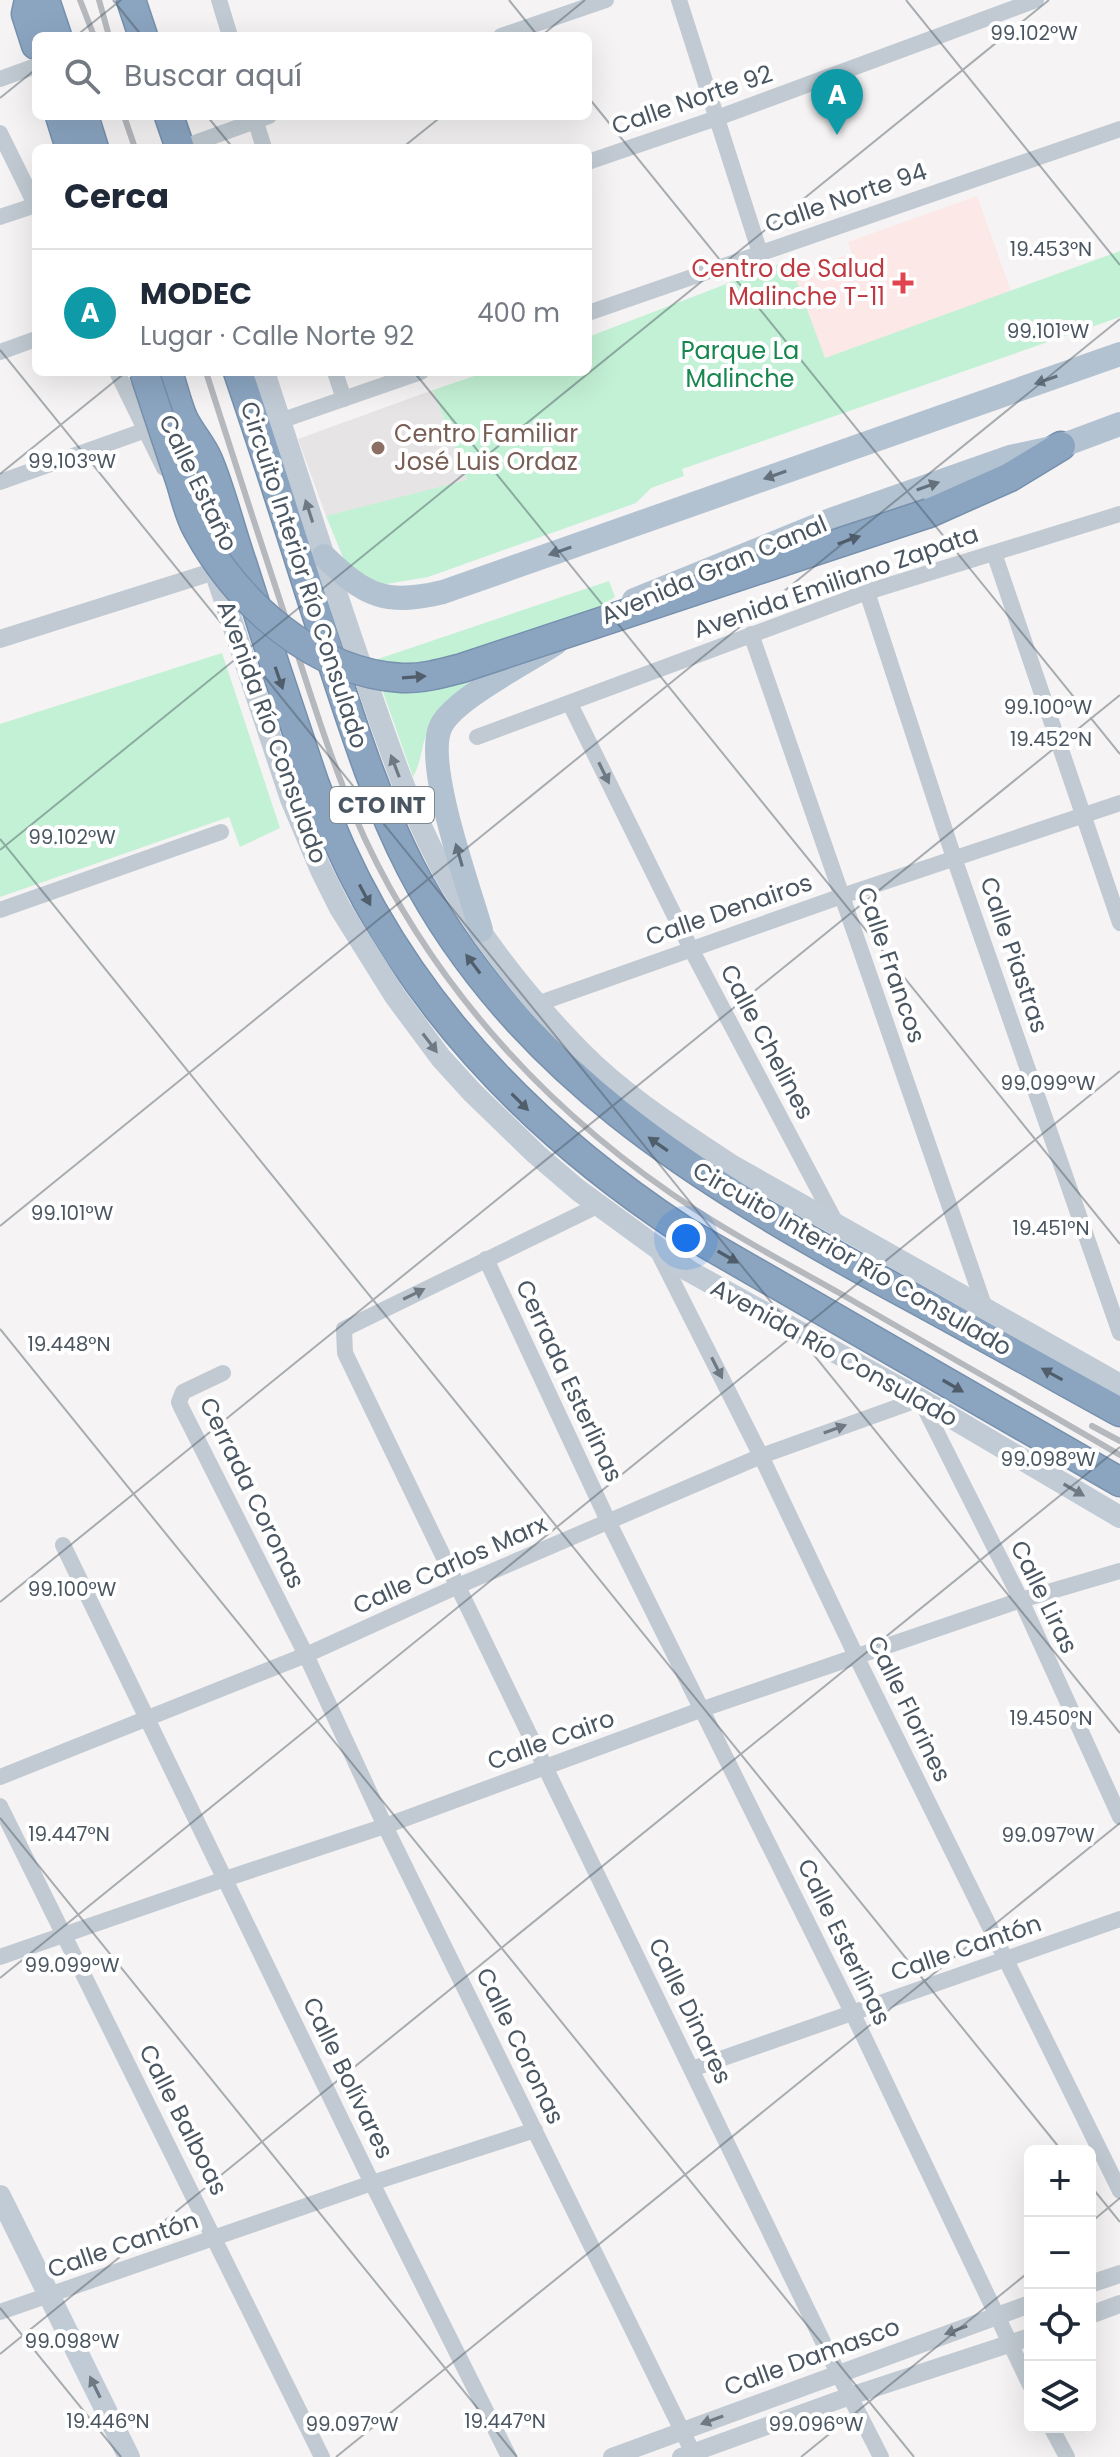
<!DOCTYPE html>
<html lang="es">
<head>
<meta charset="utf-8">
<style>
	:root { --surface:#fff; --page:#f2f2f3; --text:#1f2937; --muted:#747a83; --line:#e0e1e3; --accent:#1a73e8 }
	body { margin:0; font-family:Poppins,sans-serif; background:var(--page); color:var(--text) }
	.controls { position:absolute; right:24px; bottom:24px; display:grid; overflow:hidden; border-radius:12px; box-shadow:0 8px 32px #0002 }
	.controls button { width:72px; height:72px; display:grid; place-items:center; padding:0; border:0; border-bottom:2px solid var(--line); background:var(--surface); color:var(--text); font:40px sans-serif }
	.you { position:absolute; left:686px; top:1238px; width:28px; height:28px; margin:-20px; border:6px solid #fff; border-radius:50%; background:#1a73e8; box-shadow:0 0 0 12px #1a73e833 }
	.badge { display:grid; place-items:center; width:52px; height:52px; border-radius:50%; background:var(--accent); color:#fff; font-size:26px; font-weight:700 }
	.pin { position:absolute; translate:-50% -66px; filter:drop-shadow(0 2px 4px #0008) }
	.pin::after { content:''; position:absolute; top:42px; width:28px; height:24px; background:inherit; clip-path:polygon(0 0,100% 0,50% 100%) }
	.list { margin:0; padding:0; list-style:none }
	h2 { display:flex; justify-content:space-between; align-items:center; height:104px; margin:0; padding:0 32px; font-size:34px }
	h2 small { font-size:26px; font-weight:400; color:var(--muted) }
	.list li { display:grid; grid-template-columns:52px 1fr auto; gap:24px; align-items:center; box-sizing:border-box; height:128px; padding:0 32px; border-top:2px solid var(--line) }
	.list b { display:block; font-size:30px; white-space:nowrap }
	.list p { margin:0; font-size:26px; white-space:nowrap; color:var(--muted) }
	.list em { font-size:26px; font-style:normal; color:var(--muted) }
	.icon { flex:none; width:44px; height:44px; fill:none; stroke:currentColor; stroke-width:2; stroke-linecap:round; stroke-linejoin:round }
	.map { position:relative; flex:none; width:1120px; height:2457px; overflow:hidden }
	.search { position:absolute; background:var(--surface); box-shadow:0 8px 32px #0002; left:32px; top:32px; width:560px; height:88px; display:flex; align-items:center; gap:20px; box-sizing:border-box; padding:0 28px; border-radius:12px; color:var(--muted); font-size:30px }
	.panel { position:absolute; background:var(--surface); box-shadow:0 8px 32px #0002; left:32px; top:144px; width:560px; height:232px; border-radius:12px }
	.map>svg:first-child { display:block }
	.education { fill:#e6e4e5 }
	.medical { fill:#fce8e6 }
	.green { fill:#c3f1d5 }
	.lines { fill:none; stroke-linecap:round; stroke-linejoin:round }
	.motorway-casing { stroke:#7690ad; stroke-width:31 }
	.minor { stroke:#c1cad2; stroke-width:16 }
	.tertiary { stroke:#c1cad2; stroke-width:18 }
	.secondary { stroke:#c1cbd6; stroke-width:22 }
	.primary { stroke:#b3c2d1; stroke-width:24 }
	.motorway { stroke:#8ba5c1; stroke-width:28 }
	.rail { stroke:#b5b8bd; stroke-width:6 }
	.motorway-bridge-casing { stroke:#7690ad; stroke-width:31; stroke-linecap:butt }
	.motorway-bridge { stroke:#8ba5c1; stroke-width:28 }
	.oneway { fill:#64717d }
	.oneway2 { fill:#6e7984 }
	.oneway3 { fill:#505e6b }
	.oneway4 { fill:#6e7983 }
	.ticks { fill:none; stroke:#4a5661; stroke-width:2; stroke-opacity:0.45 }
	.health-dot { fill:#e0444e; stroke:#fff; stroke-width:3 }
	.education-dot { fill:#8d6e63; stroke:#fff; stroke-width:3 }
	.labels { text-anchor:middle; stroke-width:8; stroke-linejoin:round; paint-order:stroke }
	.shield { fill:#fff; stroke:#808990; stroke-width:2 }
	.shield-label { font-size:22px; font-weight:bold; fill:#4a5661 }
	.street-label { font-size:24px; fill:#4a5661; stroke:#fff }
	.health-label { font-size:24px; fill:#be3a42; stroke:#fff; text-anchor:end }
	.park-label { font-size:24px; fill:#17864f; stroke:#fff }
	.education-label { font-size:24px; fill:#785e54; stroke:#fff; text-anchor:start }
	.ticks-label { font-size:20px; text-anchor:middle; fill:#4a5661; stroke:#fff; stroke-width:8; stroke-linejoin:round; paint-order:stroke }
</style>
</head>
<body>
<div class="map">
<svg width="1120" height="2457" viewBox="0 0 1120 2457">
	<rect width="100%" height="100%" fill="#f5f3f3"/>
	<!-- education -->
	<polygon class="education" points="433,390 467,480 341,522 326,516 298,439"/>
	<!-- medical -->
	<polygon class="medical" points="977,196 1011,292 825,358 794,274 852,253 848,242"/>
	<!-- green -->
	<g class="green">
		<polygon points="1120,251 1120,317 682,469 684,476 651,488 636,503 428,577 356,589 326,516 467,480 433,390 486,372 588,372 588,337 789,260 825,358"/>
		<path d="M 609,581 L 615,597 L 449,699 C 441,710 432,720 427,732 C 421,748 422,760 413,777 L 372,661 Z"/>
		<polygon points="222,653 280,828 240,847 229,817 0,897 0,724"/>
	</g>
	<g class="lines">
		<defs>
			<g id="motorway">
				<polyline points="29,0 26,14 36,45"/>
				<polyline points="45,0 57,36"/>
				<polyline points="131,0 143,36"/>
				<polyline points="60,116 70,148"/>
				<polyline points="84,116 94,148"/>
				<polyline points="169,116 180,148"/>
				<path d="M 168,372 C 173,387 177,404 183,418 C 190,433 202,445 208,460 C 222,493 230,529 242,563 C 265,636 289,709 314,782 C 382,975 515,1120 684,1231 L 1120,1482"/>
				<path d="M 238,372 C 270,465 299,560 329,653 C 353,726 376,800 411,868 C 516,1071 700,1181 893,1287 C 969,1328 1044,1370 1120,1412"/>
				<polyline points="929,513 1010,477 1061,446"/>
			</g>
		</defs>
		<!-- motorway casing -->
		<use href="#motorway" class="motorway-casing"/>
		<!-- minor -->
		<g class="minor">
			<polyline points="219,0 230,36"/>
			<polyline points="679,0 760,253"/>
			<polyline points="501,36 606,0"/>
			<polyline points="0,79 33,67"/>
			<polyline points="254,116 264,148"/>
			<polyline points="0,133 36,206"/>
			<polyline points="181,148 269,116"/>
			<polyline points="588,162 717,118 1036,0"/>
			<polyline points="0,217 36,205"/>
			<polyline points="588,313 1120,129"/>
			<polyline points="0,352 36,339"/>
			<polyline points="117,372 164,468"/>
			<polyline points="335,372 344,399"/>
			<polyline points="280,421 421,372"/>
			<polyline points="0,482 146,430"/>
			<polyline points="994,553 1120,923"/>
			<polyline points="867,592 954,858 1120,1333"/>
			<polyline points="751,634 986,1311"/>
			<polyline points="570,704 691,949 836,1223"/>
			<polyline points="477,737 867,592 1120,514"/>
			<polyline points="0,910 221,832"/>
			<polyline points="537,1004 842,896 1120,803"/>
			<polyline points="599,1205 344,1329 345,1353 838,2373 881,2457"/>
			<polyline points="656,1248 761,1456 857,1658 1120,2191"/>
			<polyline points="486,1259 609,1523 853,2014 1030,2385"/>
			<polyline points="223,1373 183,1392 179,1402 181,1407 306,1655 385,1826 695,2457"/>
			<polyline points="63,1545 372,2183 509,2457"/>
			<polyline points="0,1777 306,1655 458,1586 761,1456 920,1399 1021,1600 1120,1817"/>
			<polyline points="0,1806 322,2457"/>
			<polyline points="0,1957 225,1879 385,1826 703,1709 1021,1600 1120,1571"/>
			<polyline points="692,2069 1120,1919"/>
			<polyline points="0,2312 372,2183 535,2130"/>
			<polyline points="1051,2427 1067,2457"/>
		</g>
		<!-- tertiary -->
		<g class="tertiary">
			<polyline points="0,639 215,571"/>
			<polyline points="1090,2284 1120,2274"/>
			<polyline points="1090,2315 1120,2304"/>
			<polyline points="612,2457 1030,2304"/>
			<polyline points="681,2457 850,2396 1030,2337"/>
		</g>
		<!-- secondary -->
		<g class="secondary">
			<path d="M 264,372 C 296,470 327,568 361,666 C 387,741 411,816 451,885 C 486,945 532,1002 581,1052 C 624,1096 680,1131 731,1165 L 1120,1385"/>
			<polyline points="212,562 291,799 321,870 340,908 395,996 441,1058 472,1092 536,1154 578,1190 689,1271 920,1399 1120,1517"/>
			<polyline points="0,2196 129,2457"/>
		</g>
		<!-- primary -->
		<g class="primary">
			<path d="M 324,556 C 365,596 386,606 443,592 L 1120,354"/>
			<polyline points="634,600 833,519 1010,457 1061,446 1120,424"/>
			<path d="M 481,930 C 469,887 423,763 441,726 C 454,699 529,661 556,643"/>
		</g>
		<!-- motorway -->
		<use href="#motorway" class="motorway"/>
		<!-- rail -->
		<g class="rail">
			<polyline points="80,0 94,36"/>
			<polyline points="99,0 109,36"/>
			<polyline points="124,116 135,148"/>
			<path d="M 206,372 C 233,457 261,543 289,628 C 312,699 334,771 365,839 C 438,994 556,1120 699,1212 C 747,1243 799,1270 848,1298 C 939,1351 1030,1402 1120,1455"/>
			<polyline points="1092,1426 1120,1441"/>
		</g>
		<defs>
			<path id="motorway-bridge" d="M 144,372 C 156,407 167,442 179,477 C 185,494 188,513 197,529 C 237,603 314,673 402,678 C 422,679 443,673 462,668 L 929,513"/>
		</defs>
		<!-- motorway-bridge casing -->
		<use href="#motorway-bridge" class="motorway-bridge-casing"/>
		<!-- motorway-bridge -->
		<use href="#motorway-bridge" class="motorway-bridge"/>
	</g>
	<!-- one-way arrows -->
	<defs><path id="oneway-solid" d="M-6-.8H1V-3.2L6.5 0L1 3.2V.8H-6Z" transform="scale(2)"/></defs>
	<g class="oneway">
		<use href="#oneway-solid" transform="translate(1046 380) rotate(161)"/>
		<use href="#oneway-solid" transform="translate(775 475) rotate(161)"/>
		<use href="#oneway-solid" transform="translate(928 486) rotate(-19)"/>
		<use href="#oneway-solid" transform="translate(560 551) rotate(161)"/>
		<use href="#oneway-solid" transform="translate(459 855) rotate(-106)"/>
	</g>
	<g class="oneway2">
		<use href="#oneway-solid" transform="translate(309 511) rotate(-108)"/>
		<use href="#oneway-solid" transform="translate(395 766) rotate(-111)"/>
		<use href="#oneway-solid" transform="translate(430 1043) rotate(53)"/>
		<use href="#oneway-solid" transform="translate(1074 1490) rotate(30)"/>
		<use href="#oneway-solid" transform="translate(95 2387) rotate(-116)"/>
	</g>
	<g class="oneway3">
		<use href="#oneway-solid" transform="translate(849 540) rotate(-19)"/>
		<use href="#oneway-solid" transform="translate(414 677) rotate(-4)"/>
		<use href="#oneway-solid" transform="translate(279 678) rotate(71)"/>
		<use href="#oneway-solid" transform="translate(365 895) rotate(62)"/>
		<use href="#oneway-solid" transform="translate(473 964) rotate(-127)"/>
		<use href="#oneway-solid" transform="translate(520 1102) rotate(45)"/>
		<use href="#oneway-solid" transform="translate(658 1144) rotate(-145)"/>
		<use href="#oneway-solid" transform="translate(728 1257) rotate(30)"/>
		<use href="#oneway-solid" transform="translate(1052 1374) rotate(-151)"/>
		<use href="#oneway-solid" transform="translate(953 1386) rotate(30)"/>
	</g>
	<g class="oneway4">
		<use href="#oneway-solid" transform="translate(604 773) rotate(64)"/>
		<use href="#oneway-solid" transform="translate(414 1294) rotate(-26)"/>
		<use href="#oneway-solid" transform="translate(717 1368) rotate(63)"/>
		<use href="#oneway-solid" transform="translate(835 1429) rotate(-20)"/>
		<use href="#oneway-solid" transform="translate(956 2330) rotate(160)"/>
		<use href="#oneway-solid" transform="translate(712 2420) rotate(160)"/>
	</g>
	<!-- ticks -->
	<path class="ticks" d="M 113,0 L 142,36M 509,0 L 538,36M 906,0 L 1120,265M 76,36 L 121,0M 541,36 L 585,0M 588,97 L 1120,754M 0,98 L 36,69M 207,116 L 233,148M 402,148 L 442,116M 0,350 L 1120,1733M 414,372 L 1120,1244M 0,474 L 126,372M 0,839 L 1062,2151M 0,850 L 1049,0M 0,1226 L 1120,319M 0,1329 L 914,2457M 0,1602 L 1120,695M 0,1818 L 517,2457M 0,1978 L 1120,1071M 1090,2185 L 1120,2222M 1090,2223 L 1120,2198M 0,2308 L 121,2457M 0,2354 L 1120,1447M 336,2457 L 1120,1823M 801,2457 L 1030,2271"/>
	<!-- markers -->
	<path class="health-dot" d="M899 271h8v8h8v8h-8v8h-8v-8h-8v-8h8z"/>
	<circle class="education-dot" cx="378" cy="448" r="8"/>
	<g class="labels">
		<!-- shield labels -->
		<rect class="shield" x="330" y="787" width="104" height="36" rx="6"/>
		<g class="shield-label">
			<text x="382" y="813">CTO INT</text>
		</g>
		<!-- street labels -->
		<g class="street-label">
			<text transform="translate(692 100) rotate(-19)" y="8">Calle Norte 92</text>
			<text transform="translate(846 198) rotate(-19)" y="8">Calle Norte 94</text>
			<text transform="translate(198 483) rotate(64)" y="8">Calle Estaño</text>
			<text transform="translate(714 570) rotate(-23)" y="8">Avenida Gran Canal</text>
			<text transform="translate(304 575) rotate(72)" y="8">Circuito Interior Río Consulado</text>
			<text transform="translate(836 582) rotate(-19)" y="8">Avenida Emiliano Zapata</text>
			<text transform="translate(272 732) rotate(70)" y="8">Avenida Río Consulado</text>
			<text transform="translate(729 910) rotate(-19)" y="8">Calle Denairos</text>
			<text transform="translate(1014 955) rotate(71)" y="8">Calle Piastras</text>
			<text transform="translate(891 965) rotate(71)" y="8">Calle Francos</text>
			<text transform="translate(767 1042) rotate(62)" y="8">Calle Chelines</text>
			<text transform="translate(852 1259) rotate(30)" y="8">Circuito Interior Río Consulado</text>
			<text transform="translate(834 1353) rotate(29)" y="8">Avenida Río Consulado</text>
			<text transform="translate(569 1381) rotate(65)" y="8">Cerrada Esterlinas</text>
			<text transform="translate(252 1493) rotate(64)" y="8">Cerrada Coronas</text>
			<text transform="translate(450 1565) rotate(-24)" y="8">Calle Carlos Marx</text>
			<text transform="translate(1044 1597) rotate(64)" y="8">Calle Liras</text>
			<text transform="translate(909 1709) rotate(64)" y="8">Calle Florines</text>
			<text transform="translate(551 1740) rotate(-20)" y="8">Calle Cairo</text>
			<text transform="translate(844 1942) rotate(64)" y="8">Calle Esterlinas</text>
			<text transform="translate(966 1948) rotate(-19)" y="8">Calle Cantón</text>
			<text transform="translate(690 2011) rotate(64)" y="8">Calle Dinares</text>
			<text transform="translate(520 2046) rotate(64)" y="8">Calle Coronas</text>
			<text transform="translate(348 2078) rotate(64)" y="8">Calle Bolívares</text>
			<text transform="translate(183 2120) rotate(63)" y="8">Calle Balboas</text>
			<text transform="translate(123 2245) rotate(-19)" y="8">Calle Cantón</text>
			<text transform="translate(812 2357) rotate(-20)" y="8">Calle Damasco</text>
		</g>
		<!-- health labels -->
		<g class="health-label">
			<text x="885" y="277">Centro de Salud<tspan x="885" dy="28">Malinche T-11</tspan></text>
		</g>
		<!-- park labels -->
		<g class="park-label">
			<text x="740" y="359">Parque La<tspan x="740" dy="28">Malinche</tspan></text>
		</g>
		<!-- education labels -->
		<g class="education-label">
			<text x="394" y="442">Centro Familiar<tspan x="394" dy="28">José Luis Ordaz</tspan></text>
		</g>
	</g>
	<g class="ticks-label">
		<text x="1034" y="40">99.102°W</text>
		<text x="1051" y="256">19.453°N</text>
		<text x="1048" y="338">99.101°W</text>
		<text x="72" y="468">99.103°W</text>
		<text x="1048" y="714">99.100°W</text>
		<text x="1051" y="746">19.452°N</text>
		<text x="72" y="844">99.102°W</text>
		<text x="1048" y="1090">99.099°W</text>
		<text x="72" y="1220">99.101°W</text>
		<text x="1051" y="1235">19.451°N</text>
		<text x="69" y="1351">19.448°N</text>
		<text x="1048" y="1466">99.098°W</text>
		<text x="72" y="1596">99.100°W</text>
		<text x="1051" y="1725">19.450°N</text>
		<text x="69" y="1841">19.447°N</text>
		<text x="1048" y="1842">99.097°W</text>
		<text x="72" y="1972">99.099°W</text>
		<text x="72" y="2348">99.098°W</text>
		<text x="108" y="2428">19.446°N</text>
		<text x="505" y="2428">19.447°N</text>
		<text x="352" y="2431">99.097°W</text>
		<text x="816" y="2431">99.096°W</text>
	</g>
</svg>
<div class="controls">
<button>+</button>
<button>−</button>
<button><svg class="icon" aria-label="locate" viewBox="0 0 24 24"><circle cx="12" cy="12" r="6"/><path d="M12 2v4M12 18v4M2 12h4M18 12h4"/></svg></button>
<button><svg class="icon" aria-label="layers" viewBox="0 0 24 24"><path d="M12 4l9 5-9 5-9-5zM3 14l9 5 9-5"/></svg></button>
</div>
<div class="you"></div>
<div class="pin badge" style="left:837px;top:135px;background:#0f9aa8">A</div>
<div class="search"><svg class="icon" aria-label="search" viewBox="0 0 24 24"><circle cx="10" cy="10" r="6"/><path d="M15 15l6 6"/></svg>Buscar aquí</div>
<section class="panel">
<h2>Cerca<small></small></h2>
<ul class="list">
<li><span class="badge" style="background:#0f9aa8">A</span><div><b>MODEC</b><p>Lugar · Calle Norte 92</p></div><em>400 m</em></li>
</ul>
</section>
</div>
</body>
</html>
